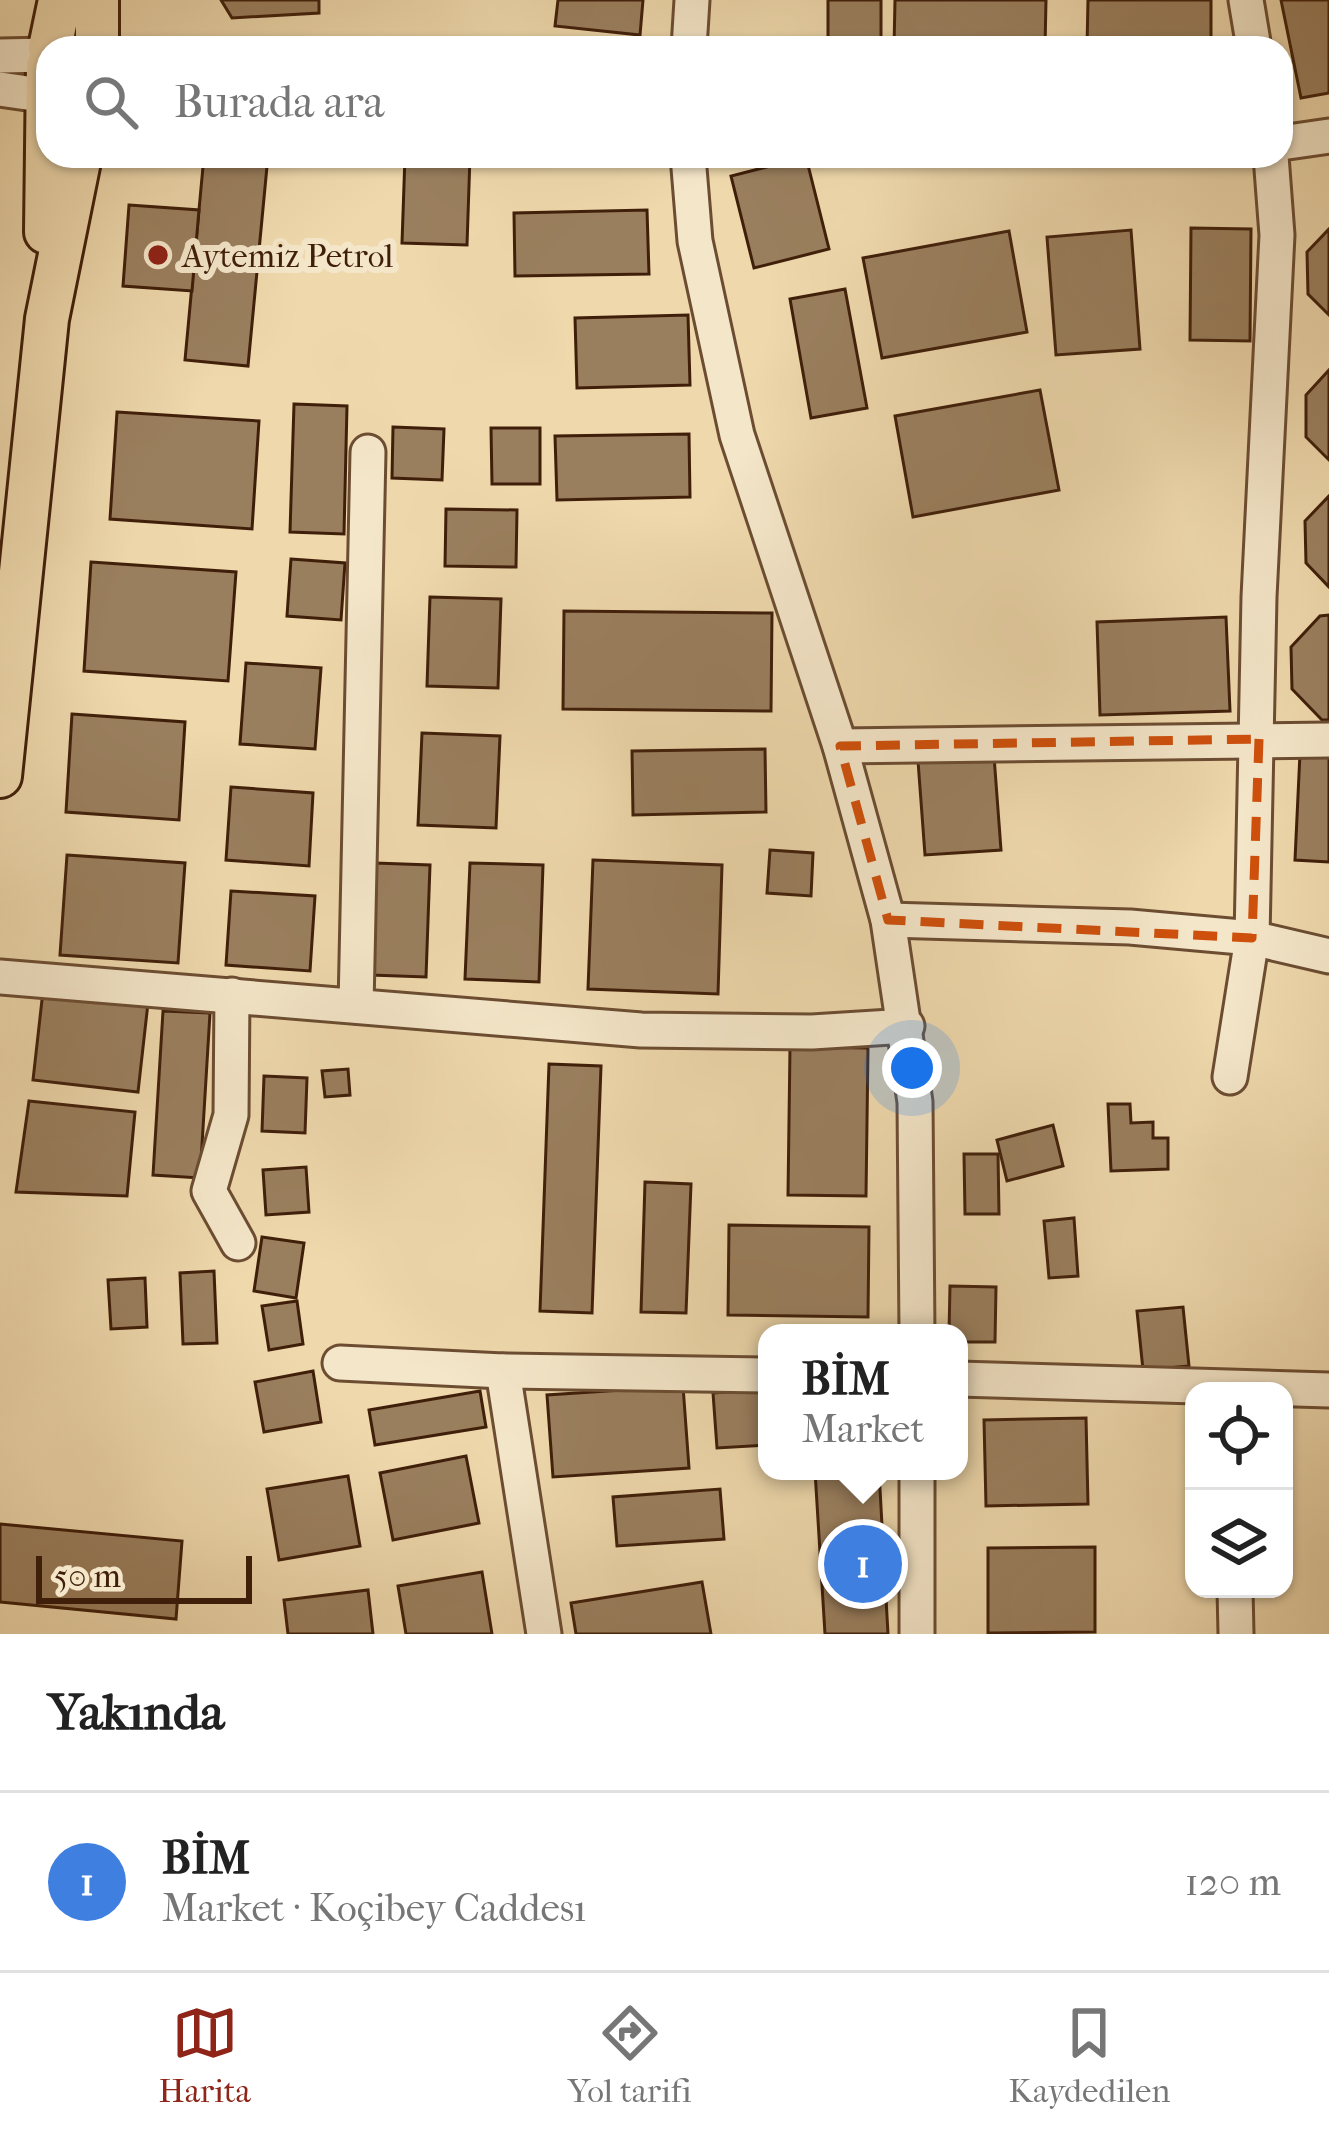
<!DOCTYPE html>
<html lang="tr">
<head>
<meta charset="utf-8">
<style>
	:root { --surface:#fff; --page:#f6f6f6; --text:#222; --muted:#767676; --line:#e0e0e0; --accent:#8f2418 }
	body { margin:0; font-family:"IM FELL French Canon",serif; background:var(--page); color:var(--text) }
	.controls { position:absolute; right:36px; bottom:36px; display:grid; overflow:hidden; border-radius:24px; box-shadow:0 3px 9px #0004 }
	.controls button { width:108px; height:108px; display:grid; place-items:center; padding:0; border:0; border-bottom:3px solid var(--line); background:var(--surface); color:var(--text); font:60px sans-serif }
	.scale { position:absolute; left:36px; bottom:30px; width:216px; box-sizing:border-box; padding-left:12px; border:6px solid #401f0a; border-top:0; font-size:33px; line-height:42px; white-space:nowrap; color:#401f0a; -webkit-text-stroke:9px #f4e6c9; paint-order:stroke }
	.you { position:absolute; left:912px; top:1068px; width:42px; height:42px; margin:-30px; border:9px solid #fff; border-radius:50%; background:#1a73e8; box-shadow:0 0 0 18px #1a73e833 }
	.badge { display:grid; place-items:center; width:78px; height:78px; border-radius:50%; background:var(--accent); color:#fff; font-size:39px; font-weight:700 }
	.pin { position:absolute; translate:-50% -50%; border:6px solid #fff; box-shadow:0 3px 12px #0006 }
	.popup { position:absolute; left:758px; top:1324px; width:210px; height:156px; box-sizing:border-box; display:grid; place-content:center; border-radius:24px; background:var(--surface); filter:drop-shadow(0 3px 9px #0005); font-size:39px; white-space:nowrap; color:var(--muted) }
	.popup b { font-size:45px; color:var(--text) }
	.popup::after { content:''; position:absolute; left:50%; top:100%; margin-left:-24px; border:24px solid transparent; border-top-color:var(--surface) }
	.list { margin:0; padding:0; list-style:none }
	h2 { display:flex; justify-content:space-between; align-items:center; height:156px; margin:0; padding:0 48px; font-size:51px }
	h2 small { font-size:39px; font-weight:400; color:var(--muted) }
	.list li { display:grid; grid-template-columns:78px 1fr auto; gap:36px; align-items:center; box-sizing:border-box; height:180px; padding:0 48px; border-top:3px solid var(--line) }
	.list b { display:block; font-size:45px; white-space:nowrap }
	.list p { margin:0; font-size:39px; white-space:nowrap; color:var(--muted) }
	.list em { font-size:39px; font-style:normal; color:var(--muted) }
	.icon { flex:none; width:66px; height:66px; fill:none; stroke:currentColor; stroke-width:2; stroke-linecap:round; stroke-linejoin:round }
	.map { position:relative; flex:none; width:1329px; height:1634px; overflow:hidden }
	.search { position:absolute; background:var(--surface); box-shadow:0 3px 9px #0004; left:36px; right:36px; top:36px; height:132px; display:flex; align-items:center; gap:30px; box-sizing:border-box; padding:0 42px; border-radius:36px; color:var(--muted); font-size:45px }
	.sheet { height:336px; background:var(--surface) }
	nav { display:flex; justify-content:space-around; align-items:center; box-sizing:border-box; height:168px; border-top:3px solid var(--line); background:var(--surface); font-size:33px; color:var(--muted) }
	nav a { display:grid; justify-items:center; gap:6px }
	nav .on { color:var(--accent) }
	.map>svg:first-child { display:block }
	.building { fill:#9a7f5e; stroke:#401f0a; stroke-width:3 }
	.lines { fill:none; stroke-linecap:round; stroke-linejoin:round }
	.minor-casing { stroke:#6c4d32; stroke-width:39 }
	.major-casing { stroke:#401f0a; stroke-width:48 }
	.minor { stroke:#f4e6c9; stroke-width:33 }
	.major { stroke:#eed8ac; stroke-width:42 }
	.marked { fill:none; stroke:#cf500c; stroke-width:9; stroke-dasharray:24 15; stroke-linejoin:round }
	.poi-dot { fill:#8f2418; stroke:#f4e6c9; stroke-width:4.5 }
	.labels { text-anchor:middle; stroke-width:12; stroke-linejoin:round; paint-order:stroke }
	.poi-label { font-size:33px; fill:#401f0a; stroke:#f4e6c9; text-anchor:start }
</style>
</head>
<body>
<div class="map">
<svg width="1329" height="1634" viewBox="0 0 1329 1634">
	<rect width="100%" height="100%" fill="#eed8ac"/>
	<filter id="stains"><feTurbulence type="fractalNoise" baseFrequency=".00167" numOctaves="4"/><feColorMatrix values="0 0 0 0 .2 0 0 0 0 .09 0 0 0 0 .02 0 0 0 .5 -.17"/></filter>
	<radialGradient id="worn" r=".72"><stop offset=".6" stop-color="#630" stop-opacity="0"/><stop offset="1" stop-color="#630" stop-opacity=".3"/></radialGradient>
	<!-- building -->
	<g class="building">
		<polygon points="221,0 319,0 319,13 232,18"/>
		<polygon points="558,0 643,0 640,35 555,26"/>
		<rect x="828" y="0" width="53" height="39"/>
		<polygon points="895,0 1046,0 1045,48 894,48"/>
		<polygon points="1088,0 1211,0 1211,48 1087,48"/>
		<polygon points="1281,0 1329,0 1329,93 1301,98"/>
		<polygon points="204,156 268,156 248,366 185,360"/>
		<polygon points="405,156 470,156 467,245 402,243"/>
		<polygon points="806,157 829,249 754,268 731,176"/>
		<polygon points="129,205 199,210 192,291 123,286"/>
		<polygon points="647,210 649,274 515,276 514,213"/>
		<polygon points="1191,228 1251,229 1250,341 1190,340"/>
		<polygon points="1329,229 1329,315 1308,294 1307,252"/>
		<polygon points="1131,230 1140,349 1056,355 1047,237"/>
		<polygon points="1009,231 1027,332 882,358 863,258"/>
		<polygon points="845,289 867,408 811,418 790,299"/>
		<polygon points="688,315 690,385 577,388 575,318"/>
		<polygon points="1329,370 1329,460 1306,437 1306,395"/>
		<polygon points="1040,390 1059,490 913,517 895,416"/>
		<polygon points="294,404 347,406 344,534 290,532"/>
		<polygon points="117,412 259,421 252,529 110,519"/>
		<polygon points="393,427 444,429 442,480 392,478"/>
		<polygon points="491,428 540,428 540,484 492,484"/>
		<polygon points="689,434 690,497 557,500 555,436"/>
		<polygon points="1329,496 1329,587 1306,563 1305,521"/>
		<polygon points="446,509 517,510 516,567 445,566"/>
		<polygon points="291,559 345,563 341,620 287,616"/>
		<polygon points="91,562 236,572 228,681 84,671"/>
		<polygon points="430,597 501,599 498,688 427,686"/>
		<polygon points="564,611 772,613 771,711 563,709"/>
		<polygon points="1329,615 1329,720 1322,720 1292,689 1291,647 1320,616"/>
		<polygon points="1226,617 1230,711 1100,715 1097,622"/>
		<polygon points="246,663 321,668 315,749 240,744"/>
		<polygon points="72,714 185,722 179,820 66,812"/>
		<polygon points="422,733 500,736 496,828 418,825"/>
		<polygon points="765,749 766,812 633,815 632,751"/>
		<polygon points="1300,753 1329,754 1329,862 1295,860"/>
		<polygon points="994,756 1001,850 925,855 918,761"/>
		<polygon points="231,787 313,793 309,866 226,860"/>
		<polygon points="770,850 813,853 811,896 767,893"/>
		<polygon points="67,855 185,863 178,963 60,955"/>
		<polygon points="593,860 722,865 718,994 588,989"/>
		<polygon points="375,863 430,865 426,977 371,975"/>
		<polygon points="470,863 543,865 539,982 465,979"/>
		<polygon points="231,891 315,896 310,971 226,965"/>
		<polygon points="43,991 148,1003 138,1092 33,1080"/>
		<polygon points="163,1011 210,1013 200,1178 153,1175"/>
		<polygon points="790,1047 868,1048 866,1196 788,1195"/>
		<polygon points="549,1064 601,1066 592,1313 540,1311"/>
		<polygon points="348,1069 350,1095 325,1097 322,1071"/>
		<polygon points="264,1076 307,1078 305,1133 262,1131"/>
		<polygon points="29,1101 135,1112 127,1196 16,1192"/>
		<polygon points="1108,1104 1130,1104 1131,1123 1153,1122 1153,1138 1168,1138 1168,1169 1111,1171"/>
		<polygon points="1053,1125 1063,1166 1007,1181 997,1140"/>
		<polygon points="964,1154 998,1154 999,1214 965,1214"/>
		<polygon points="306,1167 309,1212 266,1215 263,1170"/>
		<polygon points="645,1182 691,1184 686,1313 641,1312"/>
		<polygon points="1074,1218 1078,1276 1049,1278 1044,1221"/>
		<polygon points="729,1225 869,1227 868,1317 728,1315"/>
		<polygon points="262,1237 304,1243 296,1298 254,1291"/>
		<polygon points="214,1271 217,1343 183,1344 180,1273"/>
		<polygon points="145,1278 147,1327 111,1329 108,1280"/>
		<polygon points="950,1286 996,1287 995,1342 959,1342 959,1333 949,1333"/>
		<polygon points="297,1301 303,1344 269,1350 262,1306"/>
		<polygon points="1183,1307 1189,1366 1143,1370 1137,1311"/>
		<polygon points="313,1371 321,1422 264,1432 255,1382"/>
		<polygon points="683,1386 689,1468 553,1477 547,1395"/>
		<polygon points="767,1389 767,1445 717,1448 713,1393"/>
		<polygon points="480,1391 486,1427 375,1445 369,1410"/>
		<polygon points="1086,1418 1088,1504 986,1506 984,1420"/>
		<polygon points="466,1456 479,1523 393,1540 380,1473"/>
		<polygon points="815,1471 879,1471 888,1634 825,1634"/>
		<polygon points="348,1476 360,1546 279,1560 267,1489"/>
		<polygon points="720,1489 724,1539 617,1546 613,1497"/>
		<polygon points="0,1524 182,1541 176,1619 0,1602"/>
		<polygon points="1095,1547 1095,1632 988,1633 988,1548"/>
		<polygon points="482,1572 492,1634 406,1634 398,1586"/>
		<polygon points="702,1582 711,1634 576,1634 571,1603"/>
		<polygon points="368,1590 373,1634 288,1634 284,1600"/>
	</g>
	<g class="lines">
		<defs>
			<g id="minor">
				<polyline points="1246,0 1254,48"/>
				<polyline points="689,48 692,0"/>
				<polyline points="0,56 48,55"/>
				<polyline points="0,89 48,96"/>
				<polyline points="1281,143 1329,136"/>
				<polyline points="688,156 695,241 737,435 840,746 888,920 915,1102 917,1333"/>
				<polyline points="840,746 1329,740"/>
				<polyline points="888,920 1130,927 1252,938 1329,956"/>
				<polyline points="0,977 641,1030 812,1032 907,1026"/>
				<polyline points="232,995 231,1115 209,1191 238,1243"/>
				<polyline points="356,1006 368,452"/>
				<polyline points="1230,1077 1252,938 1259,597 1277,235 1271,156"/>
				<polyline points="340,1363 503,1371 767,1375"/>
				<polyline points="503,1371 544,1634"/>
				<polyline points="959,1379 1329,1390"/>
				<polyline points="917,1471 917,1634"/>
				<polyline points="1235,1589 1236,1634"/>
			</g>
			<g id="major">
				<polyline points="50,48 60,0"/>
				<polyline points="97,48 97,0"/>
				<polyline points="46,232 48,66"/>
				<polyline points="0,776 47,319 80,156"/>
			</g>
		</defs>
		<!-- minor casing -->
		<use href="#minor" class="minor-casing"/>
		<!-- major casing -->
		<use href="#major" class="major-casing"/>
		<!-- minor -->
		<use href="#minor" class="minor"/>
		<!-- major -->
		<use href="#major" class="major"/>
	</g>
	<!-- marked area -->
	<path class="marked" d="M 1259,739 L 1252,938 L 888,920 L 840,746 Z"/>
	<!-- markers -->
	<circle class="poi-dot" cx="158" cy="255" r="12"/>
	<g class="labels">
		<!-- poi labels -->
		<g class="poi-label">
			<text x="182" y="267">Aytemiz Petrol</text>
		</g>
	</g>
	<rect width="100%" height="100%" filter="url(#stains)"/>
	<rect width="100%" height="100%" fill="url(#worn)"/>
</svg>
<div class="controls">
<button><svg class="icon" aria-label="locate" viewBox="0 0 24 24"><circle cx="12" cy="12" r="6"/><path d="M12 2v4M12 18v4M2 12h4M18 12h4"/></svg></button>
<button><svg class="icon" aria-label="layers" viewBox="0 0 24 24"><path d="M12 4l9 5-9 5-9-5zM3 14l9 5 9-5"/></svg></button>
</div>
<div class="scale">50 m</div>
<div class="you"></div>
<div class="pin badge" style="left:863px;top:1564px;background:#3f7fe0">1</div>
<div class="popup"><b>BİM</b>Market</div>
<div class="search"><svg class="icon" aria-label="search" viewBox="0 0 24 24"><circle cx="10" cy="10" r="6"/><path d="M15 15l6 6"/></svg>Burada ara</div>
</div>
<section class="sheet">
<h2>Yakında<small></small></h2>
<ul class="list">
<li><span class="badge" style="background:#3f7fe0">1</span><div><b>BİM</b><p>Market · Koçibey Caddesı</p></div><em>120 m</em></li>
</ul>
</section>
<nav>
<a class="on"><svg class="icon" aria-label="map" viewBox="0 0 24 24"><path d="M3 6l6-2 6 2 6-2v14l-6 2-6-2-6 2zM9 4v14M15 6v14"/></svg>Harita</a>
<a><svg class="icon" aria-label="directions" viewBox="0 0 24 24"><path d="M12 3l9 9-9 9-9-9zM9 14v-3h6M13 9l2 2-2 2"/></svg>Yol tarifi</a>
<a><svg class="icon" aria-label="saved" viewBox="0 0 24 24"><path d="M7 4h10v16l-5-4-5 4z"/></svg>Kaydedilen</a>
</nav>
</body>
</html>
